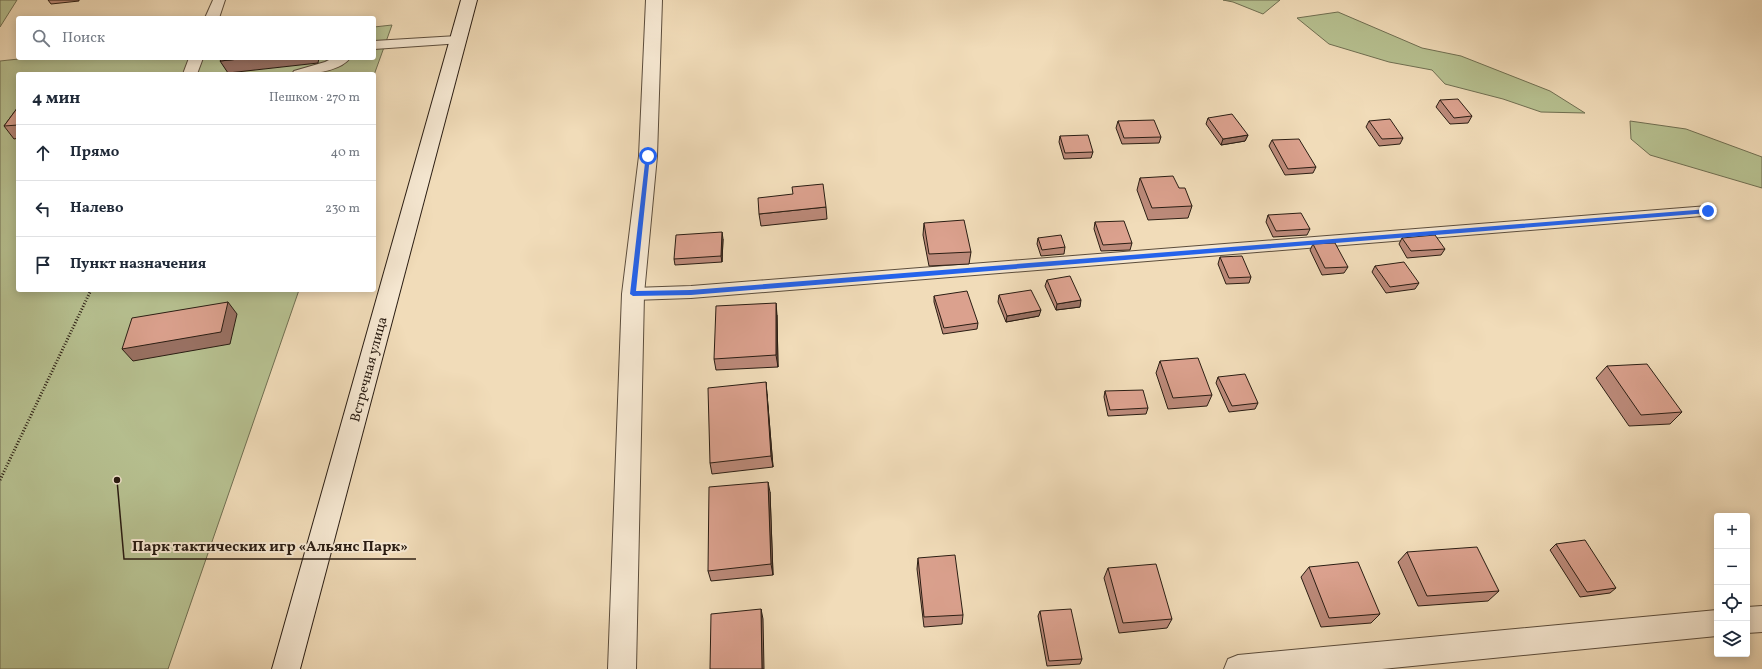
<!DOCTYPE html>
<html lang="ru">
<head>
<meta charset="utf-8">
<style>
	:root { --surface:#fff; --page:#f2f2f3; --text:#1f2937; --muted:#747a83; --line:#e0e1e3 }
	body { margin:0; font-family:Vollkorn,serif; background:var(--page); color:var(--text) }
	.controls { position:absolute; right:12px; bottom:12px; display:grid; overflow:hidden; border-radius:4px; box-shadow:0 2px 10px #0003 }
	.controls button { width:36px; height:36px; display:grid; place-items:center; padding:0; border:0; border-bottom:1px solid var(--line); background:var(--surface); color:var(--text); font:20px sans-serif }
	.stop { position:absolute; width:12px; height:12px; margin:-9px; border:3px solid #2563eb; border-radius:50%; background:#fff }
	.stop.end { background:#2563eb; border-color:#fff; box-shadow:0 1px 4px #0008 }
	.list { margin:0; padding:0; list-style:none }
	h2 { display:flex; justify-content:space-between; align-items:center; height:52px; margin:0; padding:0 16px; font-size:17px }
	h2 small { font-size:13px; font-weight:400; color:var(--muted) }
	.list li { display:grid; grid-template-columns:26px 1fr auto; gap:12px; align-items:center; box-sizing:border-box; height:56px; padding:0 16px; border-top:1px solid var(--line) }
	.list b { display:block; font-size:15px; white-space:nowrap }
	.list em { font-size:13px; font-style:normal; color:var(--muted) }
	.icon { flex:none; width:22px; height:22px; fill:none; stroke:currentColor; stroke-width:2; stroke-linecap:round; stroke-linejoin:round }
	.map { position:relative; flex:none; width:1762px; height:669px; overflow:hidden }
	.search { position:absolute; background:var(--surface); box-shadow:0 2px 10px #0003; left:16px; top:16px; width:360px; height:44px; display:flex; align-items:center; gap:10px; box-sizing:border-box; padding:0 14px; border-radius:4px; color:var(--muted); font-size:15px }
	.panel { position:absolute; background:var(--surface); box-shadow:0 2px 10px #0003; left:16px; top:72px; width:360px; height:220px; border-radius:4px }
	.map>svg:first-child { display:block }
	.green { fill:#b7c191; stroke:#706f52 }
	.lines { fill:none; stroke-linecap:round; stroke-linejoin:round }
	.service-casing { stroke:#5c4d3c; stroke-width:2 }
	.minor-casing { stroke:#5c4d3c; stroke-width:2 }
	.secondary-casing { stroke:#2a1d13; stroke-width:2 }
	.path { stroke:#2a1d13; stroke-width:3; stroke-dasharray:1 2; stroke-linecap:butt }
	.service { fill:#f6e8d2; fill-rule:evenodd }
	.minor { fill:#f6e8d2; fill-rule:evenodd }
	.secondary { fill:#f6e8d2; fill-rule:evenodd }
	.wall { fill:#bc8a7a; stroke:#2a1d13 }
	.shaded-wall { fill:#997163; stroke:#2a1d13 }
	.building { fill:#dba18e; stroke:#2a1d13 }
	.route { fill:#2563eb }
	.labels { text-anchor:middle; stroke-width:4; stroke-linejoin:round; paint-order:stroke }
	.street-label { font-size:14px; fill:#2a1d13; stroke:#f6e8d2 }
	.leader { fill:none; stroke:#2a1d13; stroke-width:1.5 }
	.callout-dot { fill:#2a1d13; stroke:#f6e8d2; stroke-width:1.5 }
	.callout-label { font-size:15px; text-anchor:middle; font-weight:bold; fill:#2a1d13; stroke:#f6e8d2; stroke-width:4; stroke-linejoin:round; paint-order:stroke }
</style>
</head>
<body>
<div class="map">
<svg width="1762" height="669" viewBox="0 0 1762 669">
	<rect width="100%" height="100%" fill="#f1dcb9"/>
	<filter id="stains"><feTurbulence type="fractalNoise" baseFrequency=".005" numOctaves="4"/><feColorMatrix values="0 0 0 0 .2 0 0 0 0 .09 0 0 0 0 .02 0 0 0 .5 -.17"/></filter>
	<radialGradient id="worn" r=".72"><stop offset=".6" stop-color="#630" stop-opacity="0"/><stop offset="1" stop-color="#630" stop-opacity=".3"/></radialGradient>
	<!-- green -->
	<g class="green">
		<polygon points="0,0 17,0 0,27"/>
		<polygon points="1223,0 1280,0 1263,14 1233,2"/>
		<polygon points="1338,12 1422,48 1461,56 1550,91 1585,113 1541,112 1503,99 1445,84 1432,70 1389,62 1329,44 1297,18"/>
		<polygon points="392,25 374,75 18,74 18,290 299,290 168,669 0,669 0,61 28,58 374,58 374,27"/>
		<polygon points="1630,121 1686,129 1762,157 1762,188 1650,155 1631,139"/>
	</g>
	<g class="lines">
		<defs>
			<g id="service">
				<polygon points="213,0 225,0 219,18 205,18"/>
				<polygon points="457,36 462,37 464,40 462,43 374,49 374,41"/>
				<polygon points="189,58 203,58 197,74 183,74"/>
				<path d="M 333,58 L 350,58 C 339,73 308,74 292,74 L 294,71 L 325,62 Z"/>
				<polygon points="1708,206 1714,207 1716,211 1714,215 691,298 633,300 627,299 624,294 627,289 633,288 691,286"/>
			</g>
			<g id="minor">
				<polygon points="646,0 662,0 657,156 644,294 636,669 608,669 622,294 639,156"/>
				<polygon points="1762,606 1762,632 1747,633 1747,607"/>
				<polygon points="1717,610 1717,636 1382,669 1224,669 1228,659 1238,655"/>
			</g>
			<polygon id="secondary" points="461,0 477,0 300,669 272,669"/>
		</defs>
		<!-- service casing -->
		<use href="#service" class="service-casing"/>
		<!-- minor casing -->
		<use href="#minor" class="minor-casing"/>
		<!-- secondary casing -->
		<use href="#secondary" class="secondary-casing"/>
		<!-- path -->
		<polyline class="path" points="0,480 91,290"/>
		<!-- service -->
		<use href="#service" class="service"/>
		<!-- minor -->
		<use href="#minor" class="minor"/>
		<!-- secondary -->
		<use href="#secondary" class="secondary"/>
	</g>
	<!-- wall -->
	<g class="wall">
		<polygon points="48,0 79,0 79,1 51,4"/>
		<polygon points="1440,100 1472,116 1468,123 1450,124 1436,107"/>
		<polygon points="18,107 18,138 14,139 4,126"/>
		<polygon points="1208,118 1248,135 1245,141 1221,145 1206,124"/>
		<polygon points="1118,121 1161,137 1159,143 1122,144 1116,128"/>
		<polygon points="1369,121 1403,138 1400,144 1379,146 1366,127"/>
		<polygon points="1060,136 1093,152 1091,158 1064,159 1059,142"/>
		<polygon points="1272,140 1316,167 1313,173 1285,175 1269,146"/>
		<polygon points="1140,178 1179,188 1192,206 1188,218 1148,220 1137,190"/>
		<polygon points="826,207 827,219 761,226 759,214"/>
		<polygon points="1268,215 1310,229 1307,235 1273,237 1266,222"/>
		<polygon points="1095,222 1132,243 1130,250 1101,251 1094,229"/>
		<polygon points="924,223 971,252 969,264 929,266 923,235"/>
		<polygon points="1038,238 1065,247 1064,254 1041,256 1037,244"/>
		<polygon points="1402,238 1445,249 1441,255 1407,258 1399,244"/>
		<polygon points="723,239 722,262 675,265 674,259"/>
		<polygon points="1313,244 1348,267 1344,273 1322,275 1310,250"/>
		<polygon points="1220,257 1251,277 1249,283 1226,284 1218,264"/>
		<polygon points="1375,266 1419,283 1415,289 1386,293 1372,272"/>
		<polygon points="1047,280 1080,307 1056,310 1045,286"/>
		<polygon points="999,295 1039,316 1006,322 998,302"/>
		<polygon points="934,296 978,323 977,329 943,334 934,302"/>
		<polygon points="777,315 778,367 716,370 714,359"/>
		<polygon points="1160,361 1212,395 1207,406 1168,409 1156,373"/>
		<polygon points="1607,366 1682,412 1670,424 1629,426 1596,378"/>
		<polygon points="1218,377 1258,403 1255,409 1229,412 1216,383"/>
		<polygon points="1105,391 1148,408 1146,414 1108,416 1104,397"/>
		<polygon points="767,394 773,467 712,474 710,463"/>
		<polygon points="770,492 773,575 711,581 708,571"/>
		<polygon points="1556,544 1616,588 1610,593 1580,597 1550,550"/>
		<polygon points="1407,552 1499,591 1488,601 1418,606 1398,562"/>
		<polygon points="918,558 963,615 962,624 924,627 917,569"/>
		<polygon points="1309,567 1380,614 1371,623 1321,627 1301,577"/>
		<polygon points="1108,568 1172,619 1167,628 1119,633 1104,578"/>
		<polygon points="1040,611 1082,659 1080,664 1047,666 1038,616"/>
	</g>
	<!-- shaded-wall -->
	<g class="shaded-wall">
		<polygon points="249,58 319,58 318,63 228,73 220,61"/>
		<polygon points="1248,135 1245,141 1221,145 1223,139"/>
		<polygon points="722,232 723,239 722,262 721,256"/>
		<polygon points="1081,300 1080,307 1056,310 1057,304"/>
		<polygon points="228,302 237,314 230,344 133,361 122,349"/>
		<polygon points="776,303 777,315 778,367 776,355"/>
		<polygon points="1041,310 1039,316 1006,322 1007,316"/>
		<polygon points="766,382 767,394 773,467 771,456"/>
		<polygon points="768,482 770,492 773,575 771,564"/>
		<polygon points="761,609 763,619 764,669 762,669"/>
	</g>
	<!-- building -->
	<g class="building">
		<polygon points="222,58 249,58 220,61"/>
		<polygon points="1458,99 1472,116 1454,118 1440,100"/>
		<polygon points="18,107 18,125 4,126"/>
		<polygon points="1232,114 1248,135 1223,139 1208,118"/>
		<polygon points="1390,119 1403,138 1382,139 1369,121"/>
		<polygon points="1154,120 1161,137 1124,138 1118,121"/>
		<polygon points="1088,135 1093,152 1065,153 1060,136"/>
		<polygon points="1299,139 1316,167 1288,169 1272,140"/>
		<polygon points="1173,176 1179,188 1185,188 1192,206 1152,208 1140,178"/>
		<polygon points="823,184 826,207 759,214 758,198 793,194 792,187"/>
		<polygon points="1301,213 1310,229 1276,231 1268,215"/>
		<polygon points="964,220 971,252 929,254 924,223"/>
		<polygon points="1124,221 1132,243 1103,245 1095,222"/>
		<polygon points="722,232 721,256 674,259 676,235"/>
		<polygon points="1061,235 1065,247 1042,250 1038,238"/>
		<polygon points="1435,235 1445,249 1411,251 1402,238"/>
		<polygon points="1335,243 1348,267 1325,268 1313,244"/>
		<polygon points="1242,256 1251,277 1229,278 1220,257"/>
		<polygon points="1404,262 1419,283 1390,287 1375,266"/>
		<polygon points="1070,276 1081,300 1057,304 1047,280"/>
		<polygon points="1031,290 1041,310 1007,316 999,295"/>
		<polygon points="967,291 978,323 944,328 934,296"/>
		<polygon points="228,302 221,332 122,349 132,318"/>
		<polygon points="776,303 776,355 714,359 716,306"/>
		<polygon points="1198,358 1212,395 1173,398 1160,361"/>
		<polygon points="1647,364 1682,412 1641,415 1607,366"/>
		<polygon points="1245,374 1258,403 1232,406 1218,377"/>
		<polygon points="766,382 771,456 710,463 708,388"/>
		<polygon points="1143,390 1148,408 1110,410 1105,391"/>
		<polygon points="768,482 771,564 708,571 709,487"/>
		<polygon points="1585,540 1616,588 1587,592 1556,544"/>
		<polygon points="1477,547 1499,591 1427,596 1407,552"/>
		<polygon points="955,555 963,615 924,617 918,558"/>
		<polygon points="1358,562 1380,614 1329,618 1309,567"/>
		<polygon points="1156,564 1172,619 1123,623 1108,568"/>
		<polygon points="761,609 762,669 710,669 711,614"/>
		<polygon points="1071,609 1082,659 1049,661 1040,611"/>
	</g>
	<!-- route -->
	<polygon class="route" points="646,154 650,156 636,291 691,290 1708,209 1710,211 1708,213 691,295 633,296 630,294"/>
	<g class="labels">
		<!-- street labels -->
		<g class="street-label">
			<text transform="translate(368 369) rotate(-75)" y="5">Встречная улица</text>
		</g>
	</g>
	<!-- callouts -->
	<path class="leader" d="M117 480L124 559H416"/>
	<circle class="callout-dot" cx="117" cy="480" r="4"/>
	<g class="callout-label">
		<text x="270" y="551">Парк тактических игр «Альянс Парк»</text>
	</g>
	<rect width="100%" height="100%" filter="url(#stains)"/>
	<rect width="100%" height="100%" fill="url(#worn)"/>
</svg>
<div class="controls">
<button>+</button>
<button>−</button>
<button><svg class="icon" aria-label="locate" viewBox="0 0 24 24"><circle cx="12" cy="12" r="6"/><path d="M12 2v4M12 18v4M2 12h4M18 12h4"/></svg></button>
<button><svg class="icon" aria-label="layers" viewBox="0 0 24 24"><path d="M12 4l9 5-9 5-9-5zM3 14l9 5 9-5"/></svg></button>
</div>
<div class="stop" style="left:648px;top:156px"></div>
<div class="stop end" style="left:1708px;top:211px"></div>
<div class="search"><svg class="icon" aria-label="search" viewBox="0 0 24 24"><circle cx="10" cy="10" r="6"/><path d="M15 15l6 6"/></svg>Поиск</div>
<section class="panel">
<h2>4 мин<small>Пешком · 270 m</small></h2>
<ul class="list">
<li><svg class="icon" aria-label="ahead" viewBox="0 0 24 24"><path d="M12 20V5M6 11l6-6 6 6"/></svg><div><b>Прямо</b></div><em>40 m</em></li>
<li><svg class="icon" aria-label="left" viewBox="0 0 24 24"><path d="M17 20v-9H6M10 6l-5 5 5 5"/></svg><div><b>Налево</b></div><em>230 m</em></li>
<li><svg class="icon" aria-label="arrive" viewBox="0 0 24 24"><path d="M6 21V4h12l-3 4 3 4H6"/></svg><div><b>Пункт назначения</b></div></li>
</ul>
</section>
</div>
</body>
</html>
